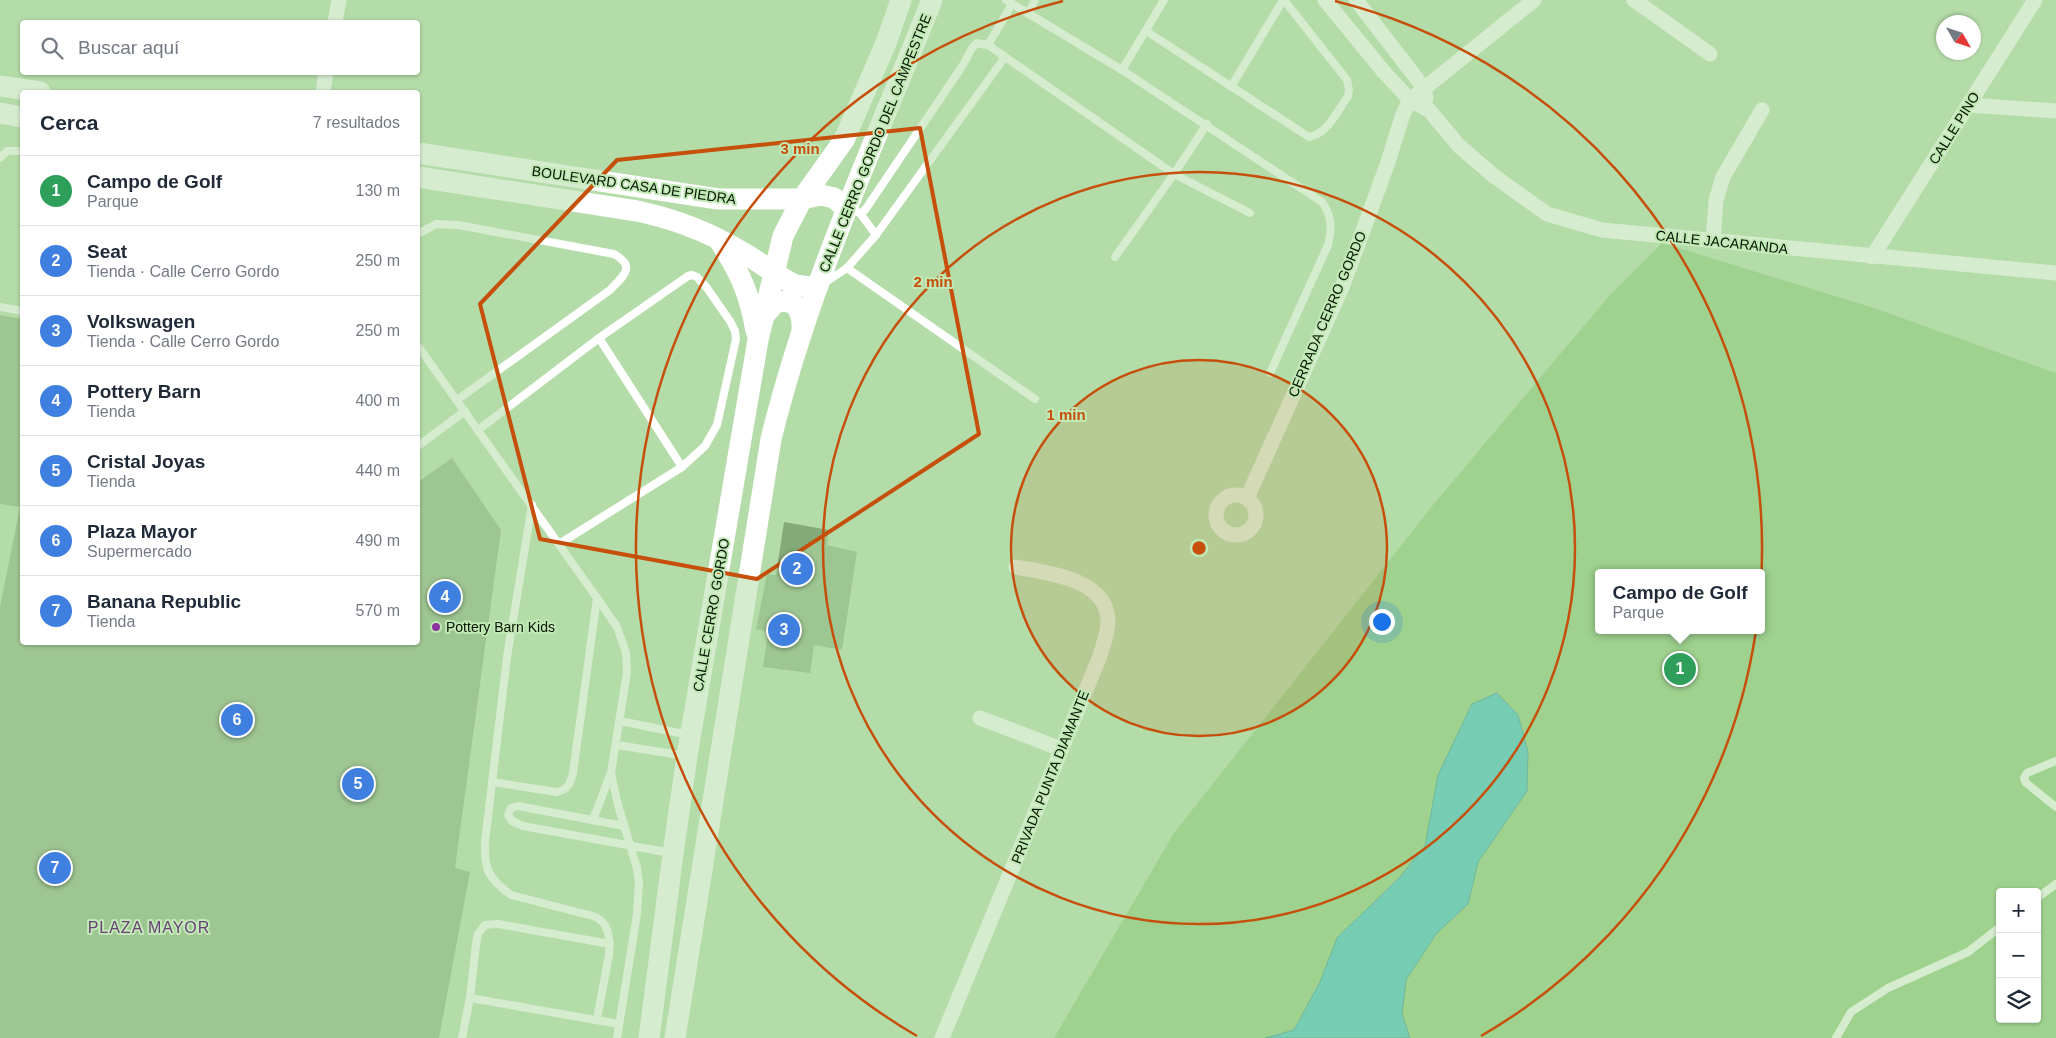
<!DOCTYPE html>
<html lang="es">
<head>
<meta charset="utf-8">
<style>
	:root { --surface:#fff; --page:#f6f6f7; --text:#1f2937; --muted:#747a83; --line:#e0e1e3; --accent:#8a34a1 }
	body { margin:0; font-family:Arial,sans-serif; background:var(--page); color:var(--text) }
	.controls { position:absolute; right:15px; bottom:15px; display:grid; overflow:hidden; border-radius:5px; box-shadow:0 1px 4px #0004 }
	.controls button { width:45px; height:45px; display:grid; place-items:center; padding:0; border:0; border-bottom:1px solid var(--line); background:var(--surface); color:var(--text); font:25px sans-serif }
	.compass { position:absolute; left:1936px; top:15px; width:45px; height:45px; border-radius:50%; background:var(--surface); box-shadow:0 1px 4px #0004; rotate:129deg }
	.you { position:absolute; left:1381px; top:621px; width:18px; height:18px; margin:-12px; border:4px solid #fff; border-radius:50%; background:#1a73e8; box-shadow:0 0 0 8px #1a73e833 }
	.badge { display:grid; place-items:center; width:32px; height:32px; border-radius:50%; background:var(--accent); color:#fff; font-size:16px; font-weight:700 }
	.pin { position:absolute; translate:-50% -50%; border:2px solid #fff; box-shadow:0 1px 5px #0006 }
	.popup { position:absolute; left:1595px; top:569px; width:170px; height:65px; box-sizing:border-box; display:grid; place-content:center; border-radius:5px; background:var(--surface); filter:drop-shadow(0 1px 4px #0005); font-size:16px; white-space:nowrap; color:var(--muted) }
	.popup b { font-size:19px; color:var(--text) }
	.popup::after { content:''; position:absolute; left:50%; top:100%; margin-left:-10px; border:10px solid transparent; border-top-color:var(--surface) }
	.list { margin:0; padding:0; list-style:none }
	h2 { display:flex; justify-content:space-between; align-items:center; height:65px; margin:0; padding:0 20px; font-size:21px }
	h2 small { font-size:16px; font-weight:400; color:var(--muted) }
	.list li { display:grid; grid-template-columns:32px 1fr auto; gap:15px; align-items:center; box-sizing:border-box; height:70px; padding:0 20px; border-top:1px solid var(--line) }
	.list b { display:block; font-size:19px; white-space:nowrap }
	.list p { margin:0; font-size:16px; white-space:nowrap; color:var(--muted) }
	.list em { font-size:16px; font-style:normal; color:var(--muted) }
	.icon { flex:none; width:28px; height:28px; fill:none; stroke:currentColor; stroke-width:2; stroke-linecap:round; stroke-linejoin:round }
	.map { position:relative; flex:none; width:2056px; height:1038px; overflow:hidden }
	.search { position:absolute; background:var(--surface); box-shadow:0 1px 4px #0004; left:20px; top:20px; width:400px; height:55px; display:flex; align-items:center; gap:12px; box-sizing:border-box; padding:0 18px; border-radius:5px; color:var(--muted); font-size:19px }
	.panel { position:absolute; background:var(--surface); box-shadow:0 1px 4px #0004; left:20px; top:90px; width:400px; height:555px; border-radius:5px }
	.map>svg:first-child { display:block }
	.green { fill:#86c672; fill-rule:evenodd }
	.water { fill:#2cbbc0; stroke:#218987 }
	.building { fill:#84aa78 }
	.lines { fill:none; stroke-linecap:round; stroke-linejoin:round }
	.lane { stroke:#fff; stroke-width:8 }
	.street { stroke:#fff; stroke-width:15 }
	.secondary { stroke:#fff; stroke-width:21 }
	.marked { fill:none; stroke:#c64f0b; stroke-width:4; stroke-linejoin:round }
	.ring { fill:none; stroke:#c64f0b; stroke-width:2.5 }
	.poi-dot { fill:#8a34a1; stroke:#c1e9b5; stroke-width:2 }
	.labels { text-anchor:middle; stroke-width:4; stroke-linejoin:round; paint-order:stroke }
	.street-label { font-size:14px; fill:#071503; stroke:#c1e9b5 }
	.poi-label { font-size:14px; fill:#071503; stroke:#c1e9b5; text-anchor:start }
	.quarter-label { font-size:16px; letter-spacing:1px; fill:#6b4178; stroke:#c1e9b5 }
	.centre { fill:#c64f0b; stroke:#c1e9b5; stroke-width:2.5 }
	.ring-label { font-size:15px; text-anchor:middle; font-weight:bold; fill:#c64f0b; stroke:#c1e9b5; stroke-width:4; stroke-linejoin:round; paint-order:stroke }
</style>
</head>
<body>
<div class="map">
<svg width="2056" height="1038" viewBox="0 0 2056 1038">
	<rect width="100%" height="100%" fill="#b4dca8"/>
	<!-- green -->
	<path class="green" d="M 1662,243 L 1874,308 L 2056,373 L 2056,1038 L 1054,1038 L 1174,833 L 1433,505 L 1609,296 ZM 1599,573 L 1761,573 L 1761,630 L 1599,630 ZM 2000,892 L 2037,892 L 2037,1019 L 2000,1019 Z"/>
	<!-- water -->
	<polygon class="water" points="1497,693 1518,715 1528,752 1527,791 1478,862 1468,904 1436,934 1406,980 1402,1014 1410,1038 1265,1038 1294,1030 1320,982 1337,938 1399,878 1425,846 1438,775 1472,704"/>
	<!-- building -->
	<g class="building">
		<polygon points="0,315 22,319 22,642 418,642 418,482 452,458 501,530 455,868 470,872 439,1038 0,1038 0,607 20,507 0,504"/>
		<polygon points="784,522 829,530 827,545 857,552 842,650 814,645 810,673 763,667 768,632 756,629 767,574 776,575"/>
	</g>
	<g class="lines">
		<!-- lane -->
		<g class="lane">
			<path d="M 1006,0 L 1122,70 L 1322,202 C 1332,216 1332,229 1328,245 L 1270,373"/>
			<polyline points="1028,14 1035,0"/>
			<path d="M 1146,31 L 1309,137 C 1328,133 1337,112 1348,96 L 1349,90 L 1347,80 L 1284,0"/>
			<polyline points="988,45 1012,4"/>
			<polyline points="1122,70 1164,0"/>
			<polyline points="1231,87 1283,0"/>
			<polyline points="0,158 7,151 22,151"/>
			<polyline points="849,210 860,213 865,210 963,65 972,48 977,43 988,45 1174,174 1207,124"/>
			<polyline points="860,213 876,235"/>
			<path d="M 418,234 L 436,224 L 458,225 L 614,254 C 637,267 623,276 610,290 L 457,400"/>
			<polyline points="1115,257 1174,174 1250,213"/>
			<polyline points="847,268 1035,399"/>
			<polyline points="823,284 847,268 876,235 1005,57"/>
			<polyline points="0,307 22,311"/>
			<polyline points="599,338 682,467"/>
			<polyline points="418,346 597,598 617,627 626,653 627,672 611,773 618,805 637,868 639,883 637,914 617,1038"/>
			<polyline points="478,430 599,338 688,276 692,275 697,277 707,288 730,321 735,331 736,339 717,425 705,446 682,467 559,544"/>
			<polyline points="418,446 465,411"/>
			<path d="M 532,505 L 507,657 L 485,842 C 484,870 488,878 511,895 L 593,916 C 610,922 610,939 609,955 L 597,1019"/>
			<polyline points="620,721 689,735"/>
			<polyline points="617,745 686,756"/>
			<polyline points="2056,761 2027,773 2024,778 2026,783 2056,807"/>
			<path d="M 492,782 L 556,792 C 568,790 570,784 573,773 L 597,598"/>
			<polyline points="593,820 610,775"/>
			<polyline points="624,826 518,806 511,808 508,815 512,821 523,826 671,853"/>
			<polyline points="2037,898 2056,884"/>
			<polyline points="470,998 619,1024"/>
			<polyline points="462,1038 470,998 476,944 478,934 485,925 498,924 610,944"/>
			<polyline points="1836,1038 1851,1012 1888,988 1968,952 2000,927"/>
		</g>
		<!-- street -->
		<g class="street">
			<polyline points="1325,0 1384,72 1410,100 1429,110 1459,146 1494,176 1547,214 1602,230 2056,273"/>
			<polyline points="1356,0 1424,88 1426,98"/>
			<polyline points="1634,0 1710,54"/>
			<polyline points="335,22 339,0"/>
			<polyline points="323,92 326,72"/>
			<polyline points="1969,105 2056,111"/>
			<polyline points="1713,241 1716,200 1723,177 1762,110"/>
			<polyline points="1872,257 2035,0"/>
			<circle cx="1236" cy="515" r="20"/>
			<polyline points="1247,498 1343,285 1387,165 1403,114 1410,100 1534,0"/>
			<polyline points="980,718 1061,749"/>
			<path d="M 942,1038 L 1100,656 C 1103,644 1109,631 1108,618 C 1104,578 1047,573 1016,567"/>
		</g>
		<!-- secondary -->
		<g class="secondary">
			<polyline points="0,86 40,92"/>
			<polyline points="0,113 22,117"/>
			<polyline points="418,153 718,199 802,199 821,195 834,198 847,209"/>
			<path d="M 418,177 L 637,211 C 675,219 709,232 742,252 C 760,262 777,276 795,285 L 810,287 L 818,286"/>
			<path d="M 720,242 C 740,272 750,295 756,331"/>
			<path d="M 763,317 L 775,303 C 798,296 803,314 802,332"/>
			<polyline points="649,1038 673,854 687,756 758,340 783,236 802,199 844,140 886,43 901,0"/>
			<path d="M 675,1038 L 771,439 C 808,287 874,145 932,0"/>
		</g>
	</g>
	<!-- marked area -->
	<path d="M0 0H2056V1038H0ZM 920,128 L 979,434 L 757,579 L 540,539 L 480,304 L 617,160 Z" fill="#b4dca8" fill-opacity=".55" fill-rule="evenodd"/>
	<path class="marked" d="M 920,128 L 979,434 L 757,579 L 540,539 L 480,304 L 617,160 Z"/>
	<!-- distance rings -->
	<circle cx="1199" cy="548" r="188" fill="#c64f0b" fill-opacity=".12"/>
	<g class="ring">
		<circle cx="1199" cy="548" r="188"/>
		<circle cx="1199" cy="548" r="376"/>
		<path d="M917 1036A564 564 0 0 1 1063 1M1335 1A564 564 0 0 1 1481 1036"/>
	</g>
	<!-- markers -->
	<circle class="poi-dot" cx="436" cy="627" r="5"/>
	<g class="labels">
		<!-- street labels -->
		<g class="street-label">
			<text transform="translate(1954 128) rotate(-58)" y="5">CALLE PINO</text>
			<text transform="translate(875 143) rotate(-68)" y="5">CALLE CERRO GORDO DEL CAMPESTRE</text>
			<text transform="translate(634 185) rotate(8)" y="5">BOULEVARD CASA DE PIEDRA</text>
			<text transform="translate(1722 242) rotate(6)" y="5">CALLE JACARANDA</text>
			<text transform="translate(1327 314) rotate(-67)" y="5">CERRADA CERRO GORDO</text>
			<text transform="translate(711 615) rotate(-80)" y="5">CALLE CERRO GORDO</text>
			<text transform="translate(1050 777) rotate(-68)" y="5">PRIVADA PUNTA DIAMANTE</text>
		</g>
		<!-- poi labels -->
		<g class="poi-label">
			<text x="446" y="632">Pottery Barn Kids</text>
		</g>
		<!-- quarter labels -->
		<g class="quarter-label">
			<text x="149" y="933">PLAZA MAYOR</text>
		</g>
	</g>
	<circle cx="1199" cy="548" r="8" class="centre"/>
	<g class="ring-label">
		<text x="800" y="154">3 min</text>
		<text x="933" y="287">2 min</text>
		<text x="1066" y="420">1 min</text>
	</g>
</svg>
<div class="controls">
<button>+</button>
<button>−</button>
<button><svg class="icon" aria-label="layers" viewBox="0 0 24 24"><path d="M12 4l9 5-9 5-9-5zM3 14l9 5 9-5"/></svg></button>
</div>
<svg class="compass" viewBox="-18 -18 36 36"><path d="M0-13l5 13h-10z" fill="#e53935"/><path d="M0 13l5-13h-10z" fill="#747a83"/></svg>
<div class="you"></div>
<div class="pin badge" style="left:1680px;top:669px;background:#2e9e5b">1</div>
<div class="popup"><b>Campo de Golf</b>Parque</div>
<div class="pin badge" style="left:797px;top:569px;background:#3f7fe0">2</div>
<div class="pin badge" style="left:784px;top:630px;background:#3f7fe0">3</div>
<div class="pin badge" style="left:445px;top:597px;background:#3f7fe0">4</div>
<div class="pin badge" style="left:358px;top:784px;background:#3f7fe0">5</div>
<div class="pin badge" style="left:237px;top:720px;background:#3f7fe0">6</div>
<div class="pin badge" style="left:55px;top:868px;background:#3f7fe0">7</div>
<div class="search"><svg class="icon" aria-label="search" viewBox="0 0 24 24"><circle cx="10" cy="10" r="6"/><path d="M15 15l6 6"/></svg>Buscar aquí</div>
<section class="panel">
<h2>Cerca<small>7 resultados</small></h2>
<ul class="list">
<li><span class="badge" style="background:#2e9e5b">1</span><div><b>Campo de Golf</b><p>Parque</p></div><em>130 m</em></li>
<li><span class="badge" style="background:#3f7fe0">2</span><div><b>Seat</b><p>Tienda · Calle Cerro Gordo</p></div><em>250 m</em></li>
<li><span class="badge" style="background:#3f7fe0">3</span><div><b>Volkswagen</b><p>Tienda · Calle Cerro Gordo</p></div><em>250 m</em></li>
<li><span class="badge" style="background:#3f7fe0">4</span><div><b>Pottery Barn</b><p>Tienda</p></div><em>400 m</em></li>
<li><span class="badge" style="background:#3f7fe0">5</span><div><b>Cristal Joyas</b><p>Tienda</p></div><em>440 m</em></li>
<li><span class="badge" style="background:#3f7fe0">6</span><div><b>Plaza Mayor</b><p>Supermercado</p></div><em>490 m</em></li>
<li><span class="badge" style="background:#3f7fe0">7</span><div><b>Banana Republic</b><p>Tienda</p></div><em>570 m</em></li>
</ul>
</section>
</div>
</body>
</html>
